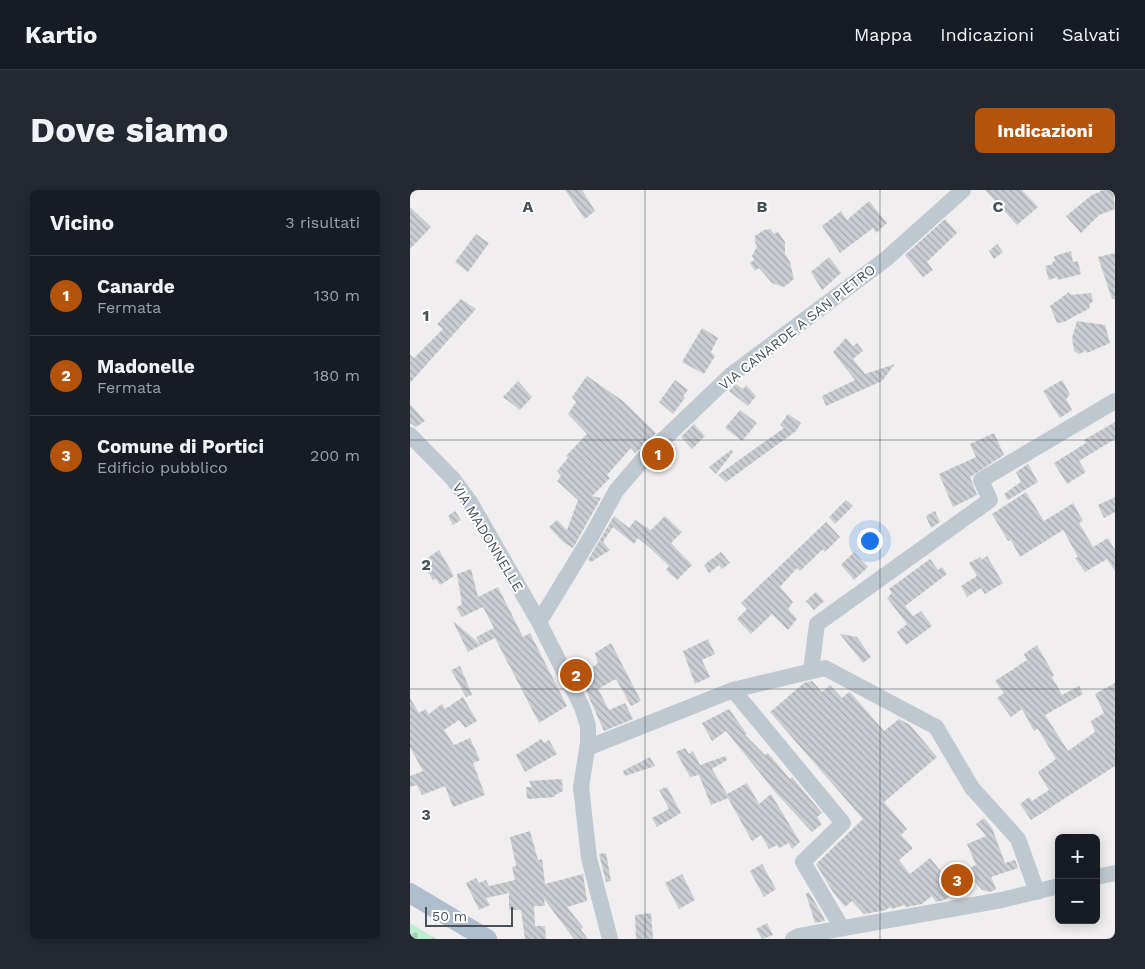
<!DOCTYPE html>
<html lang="it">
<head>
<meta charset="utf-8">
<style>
	:root { --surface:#171b24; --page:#242831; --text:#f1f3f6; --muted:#9ea1a6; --line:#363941; --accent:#b45309 }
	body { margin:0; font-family:"Work Sans",sans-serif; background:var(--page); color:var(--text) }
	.controls { position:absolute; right:15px; bottom:15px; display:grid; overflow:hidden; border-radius:8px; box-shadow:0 2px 12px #0003 }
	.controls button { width:45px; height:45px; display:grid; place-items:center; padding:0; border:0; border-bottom:1px solid var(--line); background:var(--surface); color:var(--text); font:25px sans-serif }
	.scale { position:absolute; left:15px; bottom:12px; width:88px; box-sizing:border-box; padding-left:5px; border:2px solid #46515a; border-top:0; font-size:14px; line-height:18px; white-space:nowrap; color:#46515a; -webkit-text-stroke:4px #fff; paint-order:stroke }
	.you { position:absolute; left:459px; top:350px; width:18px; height:18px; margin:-12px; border:4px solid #fff; border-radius:50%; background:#1a73e8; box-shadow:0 0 0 8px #1a73e833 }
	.badge { display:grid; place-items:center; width:32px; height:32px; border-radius:50%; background:var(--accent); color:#fff; font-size:16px; font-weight:700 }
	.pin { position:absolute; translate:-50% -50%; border:2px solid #fff; box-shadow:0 1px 5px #0006 }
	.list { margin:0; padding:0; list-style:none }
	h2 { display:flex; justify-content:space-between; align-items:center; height:65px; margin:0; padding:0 20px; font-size:21px }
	h2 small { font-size:16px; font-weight:400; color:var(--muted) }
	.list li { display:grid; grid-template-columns:32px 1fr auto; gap:15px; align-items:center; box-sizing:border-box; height:80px; padding:0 20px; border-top:1px solid var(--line) }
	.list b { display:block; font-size:19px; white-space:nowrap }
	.list p { margin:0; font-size:16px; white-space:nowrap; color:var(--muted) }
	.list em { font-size:16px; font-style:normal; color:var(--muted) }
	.map { position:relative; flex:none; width:705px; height:749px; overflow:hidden; border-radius:8px }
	header { display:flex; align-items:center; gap:30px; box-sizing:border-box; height:70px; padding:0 25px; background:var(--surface); border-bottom:1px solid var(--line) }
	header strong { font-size:24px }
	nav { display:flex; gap:28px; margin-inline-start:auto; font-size:18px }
	.intro { display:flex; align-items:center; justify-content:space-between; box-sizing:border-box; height:120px; padding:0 30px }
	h1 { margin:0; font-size:35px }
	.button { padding:12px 22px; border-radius:8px; background:var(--accent); color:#fff; font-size:18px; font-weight:700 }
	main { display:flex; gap:30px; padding:0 30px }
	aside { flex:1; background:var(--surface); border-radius:8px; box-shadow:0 2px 12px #0003 }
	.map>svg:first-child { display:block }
	.cemetery { fill:url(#cemetery-stones) }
	.building { fill:url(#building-back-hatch) }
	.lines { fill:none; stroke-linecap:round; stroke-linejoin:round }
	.minor { stroke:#bec8d0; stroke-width:16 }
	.major { stroke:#aebecc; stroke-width:20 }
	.grid { fill:none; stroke:#46515a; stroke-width:1; stroke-opacity:0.55 }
	.labels { text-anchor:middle; stroke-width:4; stroke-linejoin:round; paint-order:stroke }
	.street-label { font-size:14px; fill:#46515a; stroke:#fff }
	.grid-label { font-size:16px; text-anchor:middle; font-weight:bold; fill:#46515a; stroke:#fff; stroke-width:4; stroke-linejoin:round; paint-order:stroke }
</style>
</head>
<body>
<header>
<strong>Kartio</strong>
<nav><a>Mappa</a><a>Indicazioni</a><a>Salvati</a></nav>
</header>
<div class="intro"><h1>Dove siamo</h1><a class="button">Indicazioni</a></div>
<main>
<aside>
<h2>Vicino<small>3 risultati</small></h2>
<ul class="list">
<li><span class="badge">1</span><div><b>Canarde</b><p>Fermata</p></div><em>130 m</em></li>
<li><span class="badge">2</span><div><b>Madonelle</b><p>Fermata</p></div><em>180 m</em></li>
<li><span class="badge">3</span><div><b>Comune di Portici</b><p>Edificio pubblico</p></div><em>200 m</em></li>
</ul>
</aside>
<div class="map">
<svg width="705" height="749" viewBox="0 0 705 749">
	<defs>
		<pattern id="cemetery-stones" width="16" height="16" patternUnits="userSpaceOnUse" patternTransform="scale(1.25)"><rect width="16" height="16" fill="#bcedce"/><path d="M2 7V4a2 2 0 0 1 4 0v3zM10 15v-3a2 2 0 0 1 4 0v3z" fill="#a3cdb3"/></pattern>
		<pattern id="building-back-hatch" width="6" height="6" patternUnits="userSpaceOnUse" patternTransform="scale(1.25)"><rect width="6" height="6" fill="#cacdd2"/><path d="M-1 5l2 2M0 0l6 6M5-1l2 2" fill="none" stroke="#a6a9ad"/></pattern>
	</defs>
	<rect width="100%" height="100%" fill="#f0eeee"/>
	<!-- cemetery -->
	<polygon class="cemetery" points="0,733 26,749 0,749"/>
	<!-- building -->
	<g class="building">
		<polygon points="155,0 172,0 185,21 175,29"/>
		<polygon points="575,0 612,0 628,17 607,35"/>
		<polygon points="693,0 703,0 705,19 689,25 671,43 656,26 682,5"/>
		<polygon points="459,11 477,33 466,43 463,38 430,63 412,36 431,21 437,30"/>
		<polygon points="0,17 21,37 0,59"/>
		<polygon points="535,29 547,43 517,72 523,80 513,87 495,65"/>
		<polygon points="360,39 364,44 368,42 375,52 375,64 380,72 384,89 374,97 362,93 349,78 345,81 340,73 344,70 342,66 347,56 345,52 345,46 354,40"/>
		<polygon points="66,44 79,53 58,82 45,72"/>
		<polygon points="587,54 593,62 584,69 579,61"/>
		<polygon points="661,61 663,72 668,71 671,84 648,90 647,87 639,90 635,76 643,74 642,72 645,71 644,66"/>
		<polygon points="705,63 705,109 702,109 688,67"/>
		<polygon points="419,67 431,83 412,100 401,82"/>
		<polygon points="659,102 660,105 681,103 683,111 679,115 680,118 654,132 647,133 640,116"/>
		<polygon points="51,109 66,119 0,193 0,165 4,168 33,139 27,134"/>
		<polygon points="667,131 695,135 700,153 677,163 676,161 669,164 664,161 662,148"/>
		<polygon points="292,138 308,148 301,162 305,166 294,184 272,172"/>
		<polygon points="436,148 443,156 447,153 453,161 443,169 455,184 485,174 472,191 416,216 412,206 445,190 423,162"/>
		<polygon points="177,186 213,211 246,243 225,263 221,258 197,285 200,288 182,306 191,308 163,358 153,352 139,337 147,330 157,340 168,310 147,291 151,286 147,281 158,268 156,266 177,244 158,224 166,212 162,207"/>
		<polygon points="265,190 278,200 273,206 275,208 263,224 249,212"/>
		<polygon points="652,190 660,204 656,209 662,220 650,228 633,201"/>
		<polygon points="108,191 122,207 110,220 93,207"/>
		<polygon points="326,194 333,199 336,195 346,206 338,216 319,201"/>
		<polygon points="0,214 15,231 6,237 0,233"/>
		<polygon points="330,220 347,233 332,251 315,238"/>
		<polygon points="378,224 391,233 386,241 316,292 308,285 374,238 370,235"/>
		<polygon points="705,232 705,249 669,271 676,282 657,294 644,273 676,253 674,250"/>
		<polygon points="284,234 295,246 282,259 271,247"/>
		<polygon points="584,243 594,265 560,287 567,305 543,317 529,284 566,267 560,254"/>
		<polygon points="321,260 323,262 306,284 299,277"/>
		<polygon points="618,274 628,292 598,310 594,304 611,292 606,282"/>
		<polygon points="616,302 634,331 663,313 673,331 669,333 683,357 698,348 705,360 705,381 697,369 675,382 665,368 668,367 653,340 610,367 601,350 598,351 582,324"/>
		<polygon points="705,307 705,322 694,328 688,315"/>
		<polygon points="436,310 443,316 425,334 419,327"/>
		<polygon points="45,321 51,330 43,335 38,326"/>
		<polygon points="525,321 530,332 521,338 516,326"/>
		<polygon points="204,326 219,338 225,330 241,340 255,326 272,342 261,353 282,375 267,390 256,380 259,376 241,359 228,348 224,354 203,337 193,352 200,360 181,372 178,370"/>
		<polygon points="416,332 430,347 415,362 413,359 390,381 387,378 370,397 383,412 378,419 387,429 378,440 362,424 341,444 327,429 337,419 331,413"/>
		<polygon points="29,360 44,386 30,395 26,389 23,390 12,372"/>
		<polygon points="311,362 320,373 312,379 309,375 299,383 294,375"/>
		<polygon points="444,362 458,377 444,390 431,375"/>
		<polygon points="577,366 593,393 575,404 571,398 557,407 551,396 567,386 559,373 570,367 571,370"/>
		<polygon points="520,369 528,380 532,377 537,384 495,416 503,426 511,421 522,436 496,455 487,442 497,434 477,408 482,403 479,399"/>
		<polygon points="61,379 68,407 88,397 113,447 120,443 157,516 129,533 85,448 71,455 66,447 84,438 73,417 52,427 46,418 52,414 47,384"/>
		<polygon points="406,402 414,411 404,420 396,411"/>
		<polygon points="43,431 63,448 71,455 58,462"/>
		<polygon points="430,444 447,447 461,467 453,473"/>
		<polygon points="298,449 305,464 292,470 300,487 285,494 273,461"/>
		<polygon points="201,453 231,511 221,516 206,489 188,499 199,520 215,513 223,529 194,541 170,487 188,473 185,463"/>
		<polygon points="627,455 644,485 642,487 652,505 669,496 673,504 635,525 658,561 685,542 681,531 694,523 685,504 705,493 705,576 621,630 610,614 619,607 622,611 639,600 628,582 646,569 628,539 624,541 612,519 601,527 587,508 594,503 585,491 617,470 614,464"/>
		<polygon points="50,476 62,505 56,507 41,480"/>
		<polygon points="402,491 412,502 420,495 432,508 439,502 441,503 474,541 489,529 500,535 527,567 474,612 497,639 491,645 503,658 489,670 500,684 520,668 546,700 535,710 526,712 522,706 512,714 496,717 494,715 482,719 480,717 476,720 454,724 442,711 435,717 423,702 406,674 453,629 360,522 394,493"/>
		<polygon points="53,507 67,531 55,538 49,530 34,540 44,555 60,548 70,570 63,573 75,605 43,617 35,596 12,605 7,595 0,597 0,586 13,581 0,557 0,508 9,523 15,519 19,524 32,514 35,519"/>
		<polygon points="319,519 337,544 335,545 355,565 358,563 380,589 382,587 412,623 407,627 412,634 402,642 366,603 316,541 302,551 292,533"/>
		<polygon points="131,549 134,553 139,550 147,564 115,582 106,565"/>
		<polygon points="275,558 279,564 283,561 290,575 316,566 317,570 302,579 317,604 337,593 349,614 361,604 390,652 382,659 379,653 369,658 367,655 359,659 351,645 342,651 318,608 301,615 289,585 280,587 266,562"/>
		<polygon points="240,567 245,576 215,586 213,581"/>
		<polygon points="152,589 153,601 145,605 145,607 117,609 116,597 122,597 119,591"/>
		<polygon points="257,597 271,623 247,637 242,628 259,619 249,600"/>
		<polygon points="574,628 582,638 595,673 605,670 608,678 581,687 586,699 580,702 572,700 561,687 558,679 566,675 557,654 576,646 566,634"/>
		<polygon points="120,641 128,670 132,669 135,694 173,684 177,711 157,717 173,737 171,740 178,749 164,749 134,709 135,716 124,716 125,736 135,736 136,749 115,749 111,720 99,720 99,703 76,708 80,715 69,720 56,693 66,688 69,693 76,690 79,696 105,690 102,677 106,676 100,647"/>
		<polygon points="196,663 201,691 196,692 189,664"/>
		<polygon points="352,674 366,699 354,707 340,681"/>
		<polygon points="272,684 285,710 269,719 255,693"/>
		<polygon points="399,702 413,726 415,731 405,733 396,704"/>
		<polygon points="241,723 243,749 226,749 225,725"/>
		<polygon points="357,733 363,745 352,749 346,739"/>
	</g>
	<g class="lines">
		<!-- minor -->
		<g class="minor">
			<polyline points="0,245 43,289 60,312 129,432 172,517 178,536 178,553 171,597 179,668 200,749"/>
			<polyline points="129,432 182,345 206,301 235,267 321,185 476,69 553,0"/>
			<polyline points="401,481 407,434 580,310 571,290 705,211"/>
			<polyline points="323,500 433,633 393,672 432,738"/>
			<polyline points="177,558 323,500 415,478 526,537 562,598 608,649 627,702"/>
			<polyline points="686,687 705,683"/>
			<polyline points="383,749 389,746 592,710 649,696"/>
		</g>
		<!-- major -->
		<polyline class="major" points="0,703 77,749"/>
	</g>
	<!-- grid -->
	<path class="grid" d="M 235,0 L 235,749M 470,0 L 470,749M 0,250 L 705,250M 0,499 L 705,499"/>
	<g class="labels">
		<!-- street labels -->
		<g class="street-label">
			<text transform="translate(387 137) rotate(-38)" y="5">VIA CANARDE A SAN PIETRO</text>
			<text transform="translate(78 347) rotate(59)" y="5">VIA MADONNELLE</text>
		</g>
	</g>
	<g class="grid-label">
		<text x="118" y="22">A</text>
		<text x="352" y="22">B</text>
		<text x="588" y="22">C</text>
		<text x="16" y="131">1</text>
		<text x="16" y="380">2</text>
		<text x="16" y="630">3</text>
	</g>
</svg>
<div class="controls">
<button>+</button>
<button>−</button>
</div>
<div class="scale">50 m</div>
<div class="you"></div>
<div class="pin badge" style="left:248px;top:264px">1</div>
<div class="pin badge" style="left:166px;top:485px">2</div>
<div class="pin badge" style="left:547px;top:690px">3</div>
</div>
</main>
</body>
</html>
